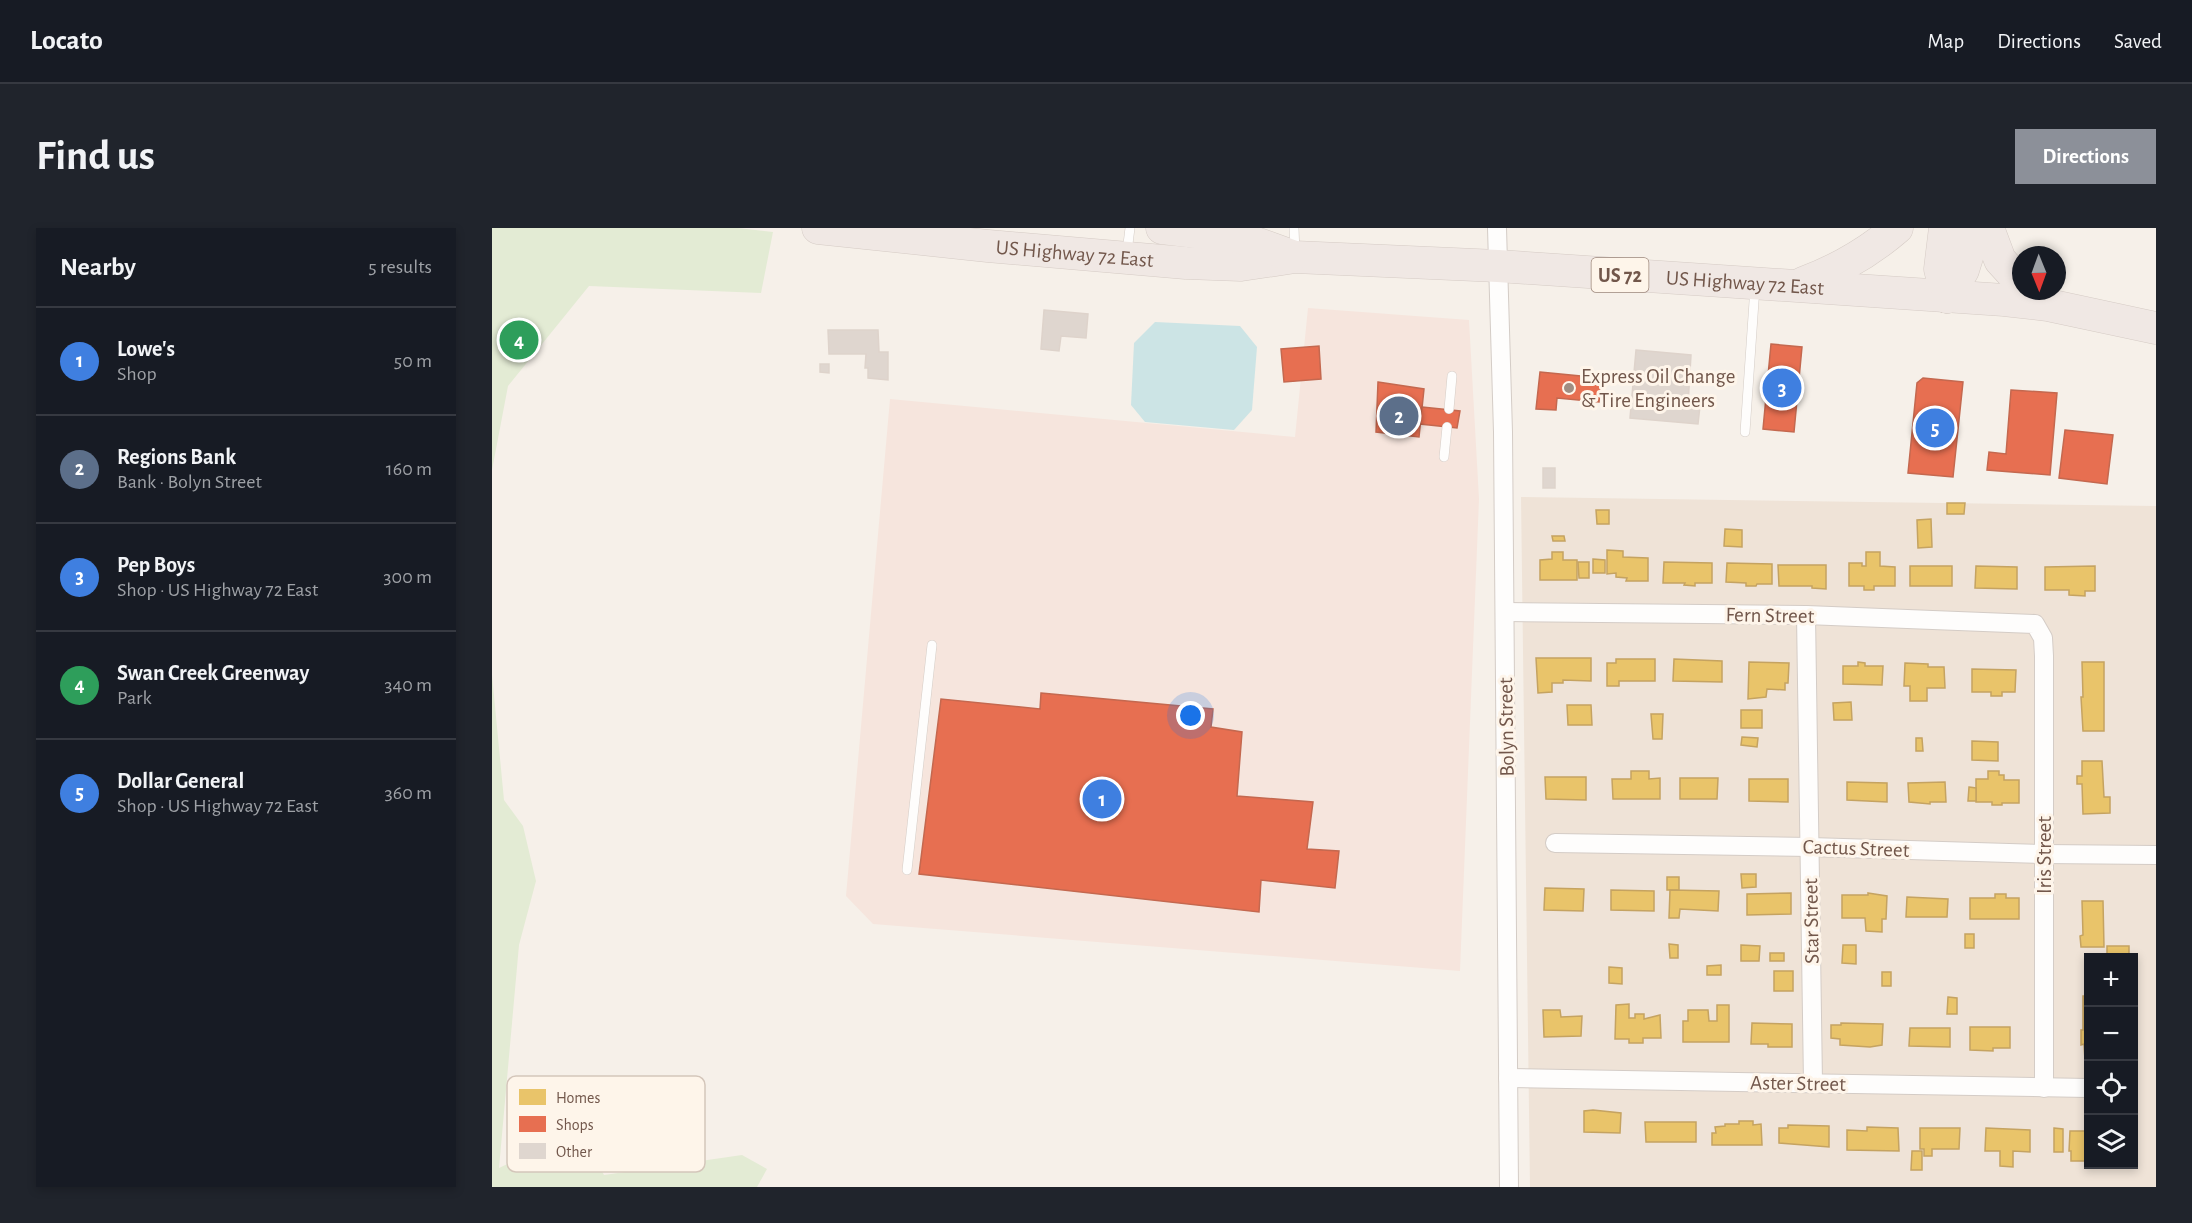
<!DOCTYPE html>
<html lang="en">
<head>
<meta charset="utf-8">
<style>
	:root { --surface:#171b24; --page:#20242c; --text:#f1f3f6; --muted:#9ea1a6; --line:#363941; --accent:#8c9099 }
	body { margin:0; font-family:"Alegreya Sans",sans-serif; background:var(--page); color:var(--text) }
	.controls { position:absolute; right:18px; bottom:18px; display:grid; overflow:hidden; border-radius:0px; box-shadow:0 3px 9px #0003 }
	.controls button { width:54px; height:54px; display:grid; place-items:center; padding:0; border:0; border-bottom:2px solid var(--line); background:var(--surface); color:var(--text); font:30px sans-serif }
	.compass { position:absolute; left:1520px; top:18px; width:54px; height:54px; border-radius:50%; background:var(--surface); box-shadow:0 3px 9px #0003; rotate:179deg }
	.you { position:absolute; left:699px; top:488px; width:21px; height:21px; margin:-15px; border:4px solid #fff; border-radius:50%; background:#1a73e8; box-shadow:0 0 0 9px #1a73e833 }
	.badge { display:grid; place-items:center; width:39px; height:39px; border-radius:50%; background:var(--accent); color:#fff; font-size:20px; font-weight:700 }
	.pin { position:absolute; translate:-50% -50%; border:3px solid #fff; box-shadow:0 2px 6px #0006 }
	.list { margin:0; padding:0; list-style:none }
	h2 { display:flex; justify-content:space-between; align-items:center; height:78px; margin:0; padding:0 24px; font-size:26px }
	h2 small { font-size:20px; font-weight:400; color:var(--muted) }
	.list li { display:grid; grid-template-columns:39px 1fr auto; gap:18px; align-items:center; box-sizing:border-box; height:108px; padding:0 24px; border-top:2px solid var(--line) }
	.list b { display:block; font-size:22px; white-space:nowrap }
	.list p { margin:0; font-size:20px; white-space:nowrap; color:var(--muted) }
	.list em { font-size:20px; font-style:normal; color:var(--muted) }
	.icon { flex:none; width:33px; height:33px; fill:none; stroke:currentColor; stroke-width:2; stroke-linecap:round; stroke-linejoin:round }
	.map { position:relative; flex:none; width:1664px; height:959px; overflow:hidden; border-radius:0px }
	header { display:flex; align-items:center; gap:36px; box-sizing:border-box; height:84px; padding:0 30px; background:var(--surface); border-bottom:2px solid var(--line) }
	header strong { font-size:28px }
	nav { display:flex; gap:33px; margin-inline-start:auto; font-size:21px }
	.intro { display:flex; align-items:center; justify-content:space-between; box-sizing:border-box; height:144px; padding:0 36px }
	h1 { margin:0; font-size:42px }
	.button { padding:15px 27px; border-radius:0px; background:var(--accent); color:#fff; font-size:21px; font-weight:700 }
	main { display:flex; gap:36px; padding:0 36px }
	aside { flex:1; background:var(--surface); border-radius:0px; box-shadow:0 3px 9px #0003 }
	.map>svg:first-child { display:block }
	.residential { fill:#efe3d7; fill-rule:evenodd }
	.commercial { fill:#f6e5dd }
	.green { fill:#e3ebd4 }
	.water { fill:#cce4e5 }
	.homes { fill:#e9c46a; stroke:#c5a361; stroke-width:1.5 }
	.shops { fill:#e76f51; stroke:#c4684f; stroke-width:1.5 }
	.building { fill:#dfd6cf; stroke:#ded3cb; stroke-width:1.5 }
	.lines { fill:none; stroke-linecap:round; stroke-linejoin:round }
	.lane-casing { stroke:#d4ccc6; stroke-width:10 }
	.street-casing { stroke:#d4ccc6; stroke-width:20 }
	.highway-casing { stroke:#d5cbc5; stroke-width:33 }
	.lane { stroke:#fefdfc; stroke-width:9 }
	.street { stroke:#fefdfc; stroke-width:18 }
	.highway { stroke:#f0e8e4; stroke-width:32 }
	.poi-dot { fill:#a08d82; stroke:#fef5ea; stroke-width:2 }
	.labels { text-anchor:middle; stroke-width:6; stroke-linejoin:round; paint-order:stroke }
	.shield { fill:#fef5ea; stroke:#9c867b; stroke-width:1.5 }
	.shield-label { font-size:20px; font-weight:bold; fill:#72574b }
	.street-label { font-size:21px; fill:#72574b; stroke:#fef5ea }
	.poi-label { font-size:21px; fill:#72574b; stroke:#fef5ea; text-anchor:start }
	.key { fill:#fef5ea; stroke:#d4c6ba; stroke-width:1.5 }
	.key-label { font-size:16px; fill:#72574b }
</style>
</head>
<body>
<header>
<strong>Locato</strong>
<nav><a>Map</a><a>Directions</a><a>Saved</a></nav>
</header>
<div class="intro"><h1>Find us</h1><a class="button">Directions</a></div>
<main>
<aside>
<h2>Nearby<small>5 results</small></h2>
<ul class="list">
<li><span class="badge" style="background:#3f7fe0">1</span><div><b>Lowe's</b><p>Shop</p></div><em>50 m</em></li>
<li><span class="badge" style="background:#5c6f8a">2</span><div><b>Regions Bank</b><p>Bank · Bolyn Street</p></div><em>160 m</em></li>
<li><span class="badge" style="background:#3f7fe0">3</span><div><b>Pep Boys</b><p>Shop · US Highway 72 East</p></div><em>300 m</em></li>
<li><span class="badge" style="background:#2e9e5b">4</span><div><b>Swan Creek Greenway</b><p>Park</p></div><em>340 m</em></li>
<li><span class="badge" style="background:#3f7fe0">5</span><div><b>Dollar General</b><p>Shop · US Highway 72 East</p></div><em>360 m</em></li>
</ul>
</aside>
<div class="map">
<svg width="1664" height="959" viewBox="0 0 1664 959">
	<rect width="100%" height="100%" fill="#f6f0e9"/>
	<!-- residential -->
	<path class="residential" d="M 1029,269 L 1664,278 L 1664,959 L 1038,959 ZM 1596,730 L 1642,730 L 1642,936 L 1596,936 Z"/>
	<!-- commercial -->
	<polygon class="commercial" points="816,80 977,92 987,271 968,743 381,696 354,668 398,171 803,209"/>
	<!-- green -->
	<g class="green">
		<polygon points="0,0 246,0 281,4 269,65 97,58 16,158 0,242"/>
		<polygon points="0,447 12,572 31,598 44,653 27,717 7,940 36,926 95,916 112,947 250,927 275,941 265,959 0,959"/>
	</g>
	<!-- water -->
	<polygon class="water" points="663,94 748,98 765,119 760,182 742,202 653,194 639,177 642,115"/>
	<!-- homes -->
	<g class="homes">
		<polygon points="1455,275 1473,275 1472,286 1455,286"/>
		<polygon points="1104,282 1117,282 1117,296 1105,296"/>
		<polygon points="1439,291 1440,319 1426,320 1425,292"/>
		<polygon points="1233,301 1250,302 1250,319 1232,318"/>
		<polygon points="1060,308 1072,308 1073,313 1061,313"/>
		<polygon points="1115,322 1131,323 1131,329 1156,330 1156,353 1134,353 1135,350 1124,349 1124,345 1115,346"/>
		<polygon points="1060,324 1071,324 1071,332 1085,332 1085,352 1048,352 1048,332 1060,331"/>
		<polygon points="1374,324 1388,324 1388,338 1403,339 1403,358 1382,358 1382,362 1372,362 1372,358 1357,358 1357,335 1370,335 1370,338 1374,338"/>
		<polygon points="1101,331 1113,332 1113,345 1101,345"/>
		<polygon points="1086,334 1097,334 1097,350 1087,350"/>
		<polygon points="1172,334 1220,335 1220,355 1203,355 1203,358 1192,357 1193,355 1171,355"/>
		<polygon points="1235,335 1280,336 1280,356 1265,356 1264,358 1254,358 1254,355 1234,354"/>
		<polygon points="1286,337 1334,337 1334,361 1320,360 1320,358 1287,358"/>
		<rect x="1418" y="338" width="42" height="20"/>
		<polygon points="1484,338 1525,339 1525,361 1483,360"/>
		<polygon points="1603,338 1603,363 1593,363 1593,368 1577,367 1577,362 1553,362 1553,339"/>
		<polygon points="1044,430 1099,430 1099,453 1071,452 1071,455 1060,455 1060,464 1046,465"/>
		<polygon points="1124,431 1163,431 1163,453 1127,453 1127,458 1115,458 1115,435 1124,435"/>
		<polygon points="1182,431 1230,433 1230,454 1181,453"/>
		<polygon points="1257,434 1297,435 1296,455 1293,455 1293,462 1275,461 1274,469 1256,471"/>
		<polygon points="1366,434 1373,435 1373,438 1391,438 1390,457 1351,456 1351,438 1366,438"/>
		<polygon points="1590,434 1612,434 1612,503 1591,503 1589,469 1591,469"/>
		<polygon points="1413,435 1436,436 1436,439 1452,439 1453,460 1435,460 1435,473 1418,473 1418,458 1412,458"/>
		<polygon points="1480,441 1524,442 1523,464 1510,464 1510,468 1499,468 1499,464 1480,464"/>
		<polygon points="1359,474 1360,492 1342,492 1341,475"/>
		<polygon points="1075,477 1099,477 1100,497 1076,497"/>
		<rect x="1249" y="482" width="21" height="18"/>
		<polygon points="1159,486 1171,486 1170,511 1161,511"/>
		<polygon points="1250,509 1266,510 1265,519 1249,517"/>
		<polygon points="1424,510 1430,510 1431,523 1424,523"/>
		<polygon points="1480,513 1506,514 1506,533 1480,532"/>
		<polygon points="1590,533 1610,533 1612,569 1618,569 1618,585 1591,586 1590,556 1585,556 1585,548 1590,548"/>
		<polygon points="1139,543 1157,543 1157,551 1168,550 1168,571 1121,571 1120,551 1139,551"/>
		<polygon points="1496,543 1507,543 1507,547 1512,547 1512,552 1527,552 1527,575 1510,575 1510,577 1500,577 1500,574 1484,574 1484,551 1496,551"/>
		<polygon points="1053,549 1094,549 1094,572 1054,571"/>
		<polygon points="1188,550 1226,550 1225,571 1188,571"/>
		<polygon points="1257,551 1296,551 1296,574 1257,573"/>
		<polygon points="1355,554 1395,555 1395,574 1355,572"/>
		<polygon points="1453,554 1454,574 1438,574 1438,576 1417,574 1416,555"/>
		<polygon points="1477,559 1484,560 1484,573 1476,573"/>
		<polygon points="1249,646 1264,646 1264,659 1250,660"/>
		<rect x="1175" y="649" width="12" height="13"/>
		<polygon points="1053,660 1092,661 1091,683 1052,682"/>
		<polygon points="1119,662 1162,663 1162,683 1119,682"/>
		<polygon points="1178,662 1227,663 1226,683 1188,681 1187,690 1177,690"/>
		<polygon points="1299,665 1299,686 1255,687 1255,666"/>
		<polygon points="1376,665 1395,668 1394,691 1390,691 1390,704 1374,703 1373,690 1350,690 1350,667 1376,667"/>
		<polygon points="1503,666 1514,666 1514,670 1527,670 1527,691 1478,691 1478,670 1503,670"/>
		<polygon points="1415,669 1456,671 1455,689 1414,689"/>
		<polygon points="1590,673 1611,673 1612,719 1589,719 1588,708 1591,707"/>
		<rect x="1473" y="706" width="9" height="14"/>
		<polygon points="1177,716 1186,717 1186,730 1178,730"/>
		<polygon points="1249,717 1268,718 1267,733 1249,733"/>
		<polygon points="1351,717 1364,717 1364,736 1350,735"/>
		<rect x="1615" y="718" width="22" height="12"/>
		<rect x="1278" y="725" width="14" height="8"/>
		<polygon points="1229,737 1229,747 1215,747 1215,738"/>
		<polygon points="1117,739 1130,740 1130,756 1117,755"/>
		<rect x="1282" y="743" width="19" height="20"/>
		<rect x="1390" y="744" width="9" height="14"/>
		<polygon points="1591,768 1596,768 1596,832 1593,832 1592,816 1589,817 1589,802 1591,802"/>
		<polygon points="1456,769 1465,770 1465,786 1455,786"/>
		<polygon points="1137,776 1137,790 1143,790 1143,786 1152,786 1152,791 1168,787 1169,810 1151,810 1151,815 1137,815 1137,811 1123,811 1124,777"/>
		<polygon points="1225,777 1237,777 1237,814 1191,814 1191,793 1196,793 1196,782 1216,782 1217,793 1225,793"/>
		<polygon points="1051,782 1068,782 1069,789 1090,788 1089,808 1052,809"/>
		<polygon points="1260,795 1300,796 1300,819 1276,819 1276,816 1259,816"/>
		<polygon points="1349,795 1391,796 1390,817 1378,819 1348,817 1348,811 1339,810 1339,797 1349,797"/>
		<polygon points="1478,799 1518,799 1518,820 1501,820 1501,823 1478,822"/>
		<polygon points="1418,800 1458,800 1458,819 1417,818"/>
		<polygon points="1101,882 1129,885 1128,905 1092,904 1092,883"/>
		<polygon points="1247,893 1261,893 1261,897 1269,896 1270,917 1220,917 1220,905 1224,905 1223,899 1233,898 1233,896 1247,896"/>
		<polygon points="1153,894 1204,894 1204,914 1154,914"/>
		<polygon points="1296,897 1337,898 1337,919 1287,915 1287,900 1296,900"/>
		<polygon points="1375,899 1406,900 1407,923 1355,922 1355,902 1375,903"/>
		<polygon points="1428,900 1468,900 1467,921 1440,921 1440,928 1432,928 1432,921 1428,921"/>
		<polygon points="1494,900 1538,902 1538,924 1521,923 1521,939 1508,938 1508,923 1493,923"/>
		<polygon points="1562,900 1571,901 1571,924 1562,924"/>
		<polygon points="1578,903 1596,903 1596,933 1579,933 1579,923 1577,923"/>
		<polygon points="1420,923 1430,923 1430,942 1419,942"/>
	</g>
	<!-- shops -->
	<g class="shops">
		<polygon points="1279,116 1310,119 1302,204 1271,201"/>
		<polygon points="827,118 829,151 792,154 789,121"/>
		<polygon points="1048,144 1109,150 1107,174 1065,170 1064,182 1044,181"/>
		<polygon points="1431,150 1471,154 1461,249 1416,245 1425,155"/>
		<polygon points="886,154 932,161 927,209 884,204"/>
		<polygon points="1519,162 1565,165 1558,247 1495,242 1497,224 1514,226"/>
		<polygon points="930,179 968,183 965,200 928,196"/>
		<polygon points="1573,202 1621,207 1615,256 1567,250"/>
		<polygon points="549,465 721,481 719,499 750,504 745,568 821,574 815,621 847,623 843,660 769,652 767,684 427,646 449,471 548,481"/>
	</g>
	<!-- building -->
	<g class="building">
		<polygon points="552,82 596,86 594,110 569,108 567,123 549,121"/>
		<polygon points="336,102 386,102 387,124 396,124 396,152 376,150 376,140 373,140 374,126 337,126"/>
		<polygon points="1144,122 1199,127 1196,177 1208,178 1206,196 1138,190"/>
		<polygon points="328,136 337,136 337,145 328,144"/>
		<rect x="1051" y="240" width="12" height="20"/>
	</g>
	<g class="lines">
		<defs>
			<g id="lane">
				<polyline points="802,0 803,25"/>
				<polyline points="635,24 638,0"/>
				<polyline points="957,181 960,148"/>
				<polyline points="1253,204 1263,59"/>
				<polyline points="952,229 955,199"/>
				<polyline points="415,642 440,417"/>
			</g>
			<g id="street">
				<polyline points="1005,0 1011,204 1017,959"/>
				<polyline points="1013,384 1314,387 1543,396 1551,410 1552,428 1552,860"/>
				<polyline points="1314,387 1321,855"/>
				<polyline points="1063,615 1318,619 1551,626 1664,627"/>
				<polyline points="1016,850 1596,860"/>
			</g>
			<g id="highway">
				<path id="s1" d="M 326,0 L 496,18 L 694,35 L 749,37 L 803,29 L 1006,38 L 1512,72 L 1556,77 L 1664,100"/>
				<polyline points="670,0 747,9 800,28"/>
				<polyline points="1453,0 1448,41 1455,69"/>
				<polyline points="1496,0 1508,32 1529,55"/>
				<path d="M 1311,55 C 1346,42 1376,25 1405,0"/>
				<polyline points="1455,69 1471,42 1484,0"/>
			</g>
		</defs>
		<!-- lane casing -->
		<use href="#lane" class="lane-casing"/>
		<!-- street casing -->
		<use href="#street" class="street-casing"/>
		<!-- highway casing -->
		<use href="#highway" class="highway-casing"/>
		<!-- lane -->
		<use href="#lane" class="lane"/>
		<!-- street -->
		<use href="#street" class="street"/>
		<!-- highway -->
		<use href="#highway" class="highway"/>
	</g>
	<!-- markers -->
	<circle class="poi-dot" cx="1077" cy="160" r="6"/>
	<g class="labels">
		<!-- shield labels -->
		<rect class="shield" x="1099.5" y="30" width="57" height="34" rx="4.5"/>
		<g class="shield-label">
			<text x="1128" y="54">US 72</text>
		</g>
		<!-- street labels -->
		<g class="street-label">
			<text dy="7" stroke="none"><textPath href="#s1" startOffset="258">US Highway 72 East</textPath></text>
			<text dy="7" stroke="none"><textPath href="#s1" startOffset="930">US Highway 72 East</textPath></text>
			<text transform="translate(1278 387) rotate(1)" y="7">Fern Street</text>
			<text transform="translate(1014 499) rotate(-91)" y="7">Bolyn Street</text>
			<text transform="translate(1364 620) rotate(2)" y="7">Cactus Street</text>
			<text transform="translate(1552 627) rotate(-90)" y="7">Iris Street</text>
			<text transform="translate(1319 693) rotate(-91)" y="7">Star Street</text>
			<text transform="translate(1306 855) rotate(1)" y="7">Aster Street</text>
		</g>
		<!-- poi labels -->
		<g class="poi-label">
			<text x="1089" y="155">Express Oil Change<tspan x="1089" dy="24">&amp; Tire Engineers</tspan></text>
		</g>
	</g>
	<!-- legend -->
	<rect x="15" y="848" width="198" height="96" rx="9" class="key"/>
	<rect x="27" y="861" width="27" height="16" fill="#e9c46a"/>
	<rect x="27" y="888" width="27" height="16" fill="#e76f51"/>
	<rect x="27" y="915" width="27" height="16" fill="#dfd6cf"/>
	<g class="key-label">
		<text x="64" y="875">Homes</text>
		<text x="64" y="902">Shops</text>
		<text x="64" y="929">Other</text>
	</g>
</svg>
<div class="controls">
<button>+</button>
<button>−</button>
<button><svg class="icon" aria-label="locate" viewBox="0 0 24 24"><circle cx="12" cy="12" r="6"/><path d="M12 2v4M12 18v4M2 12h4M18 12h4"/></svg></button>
<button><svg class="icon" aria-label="layers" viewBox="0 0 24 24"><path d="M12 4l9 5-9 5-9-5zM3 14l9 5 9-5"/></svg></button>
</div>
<svg class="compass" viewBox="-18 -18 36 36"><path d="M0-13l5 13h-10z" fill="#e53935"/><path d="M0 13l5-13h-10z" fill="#9ea1a6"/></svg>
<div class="you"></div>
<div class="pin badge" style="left:610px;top:571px;background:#3f7fe0">1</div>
<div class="pin badge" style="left:907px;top:188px;background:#5c6f8a">2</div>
<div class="pin badge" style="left:1290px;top:160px;background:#3f7fe0">3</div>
<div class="pin badge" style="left:27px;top:112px;background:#2e9e5b">4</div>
<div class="pin badge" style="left:1443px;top:200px;background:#3f7fe0">5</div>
</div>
</main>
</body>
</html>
